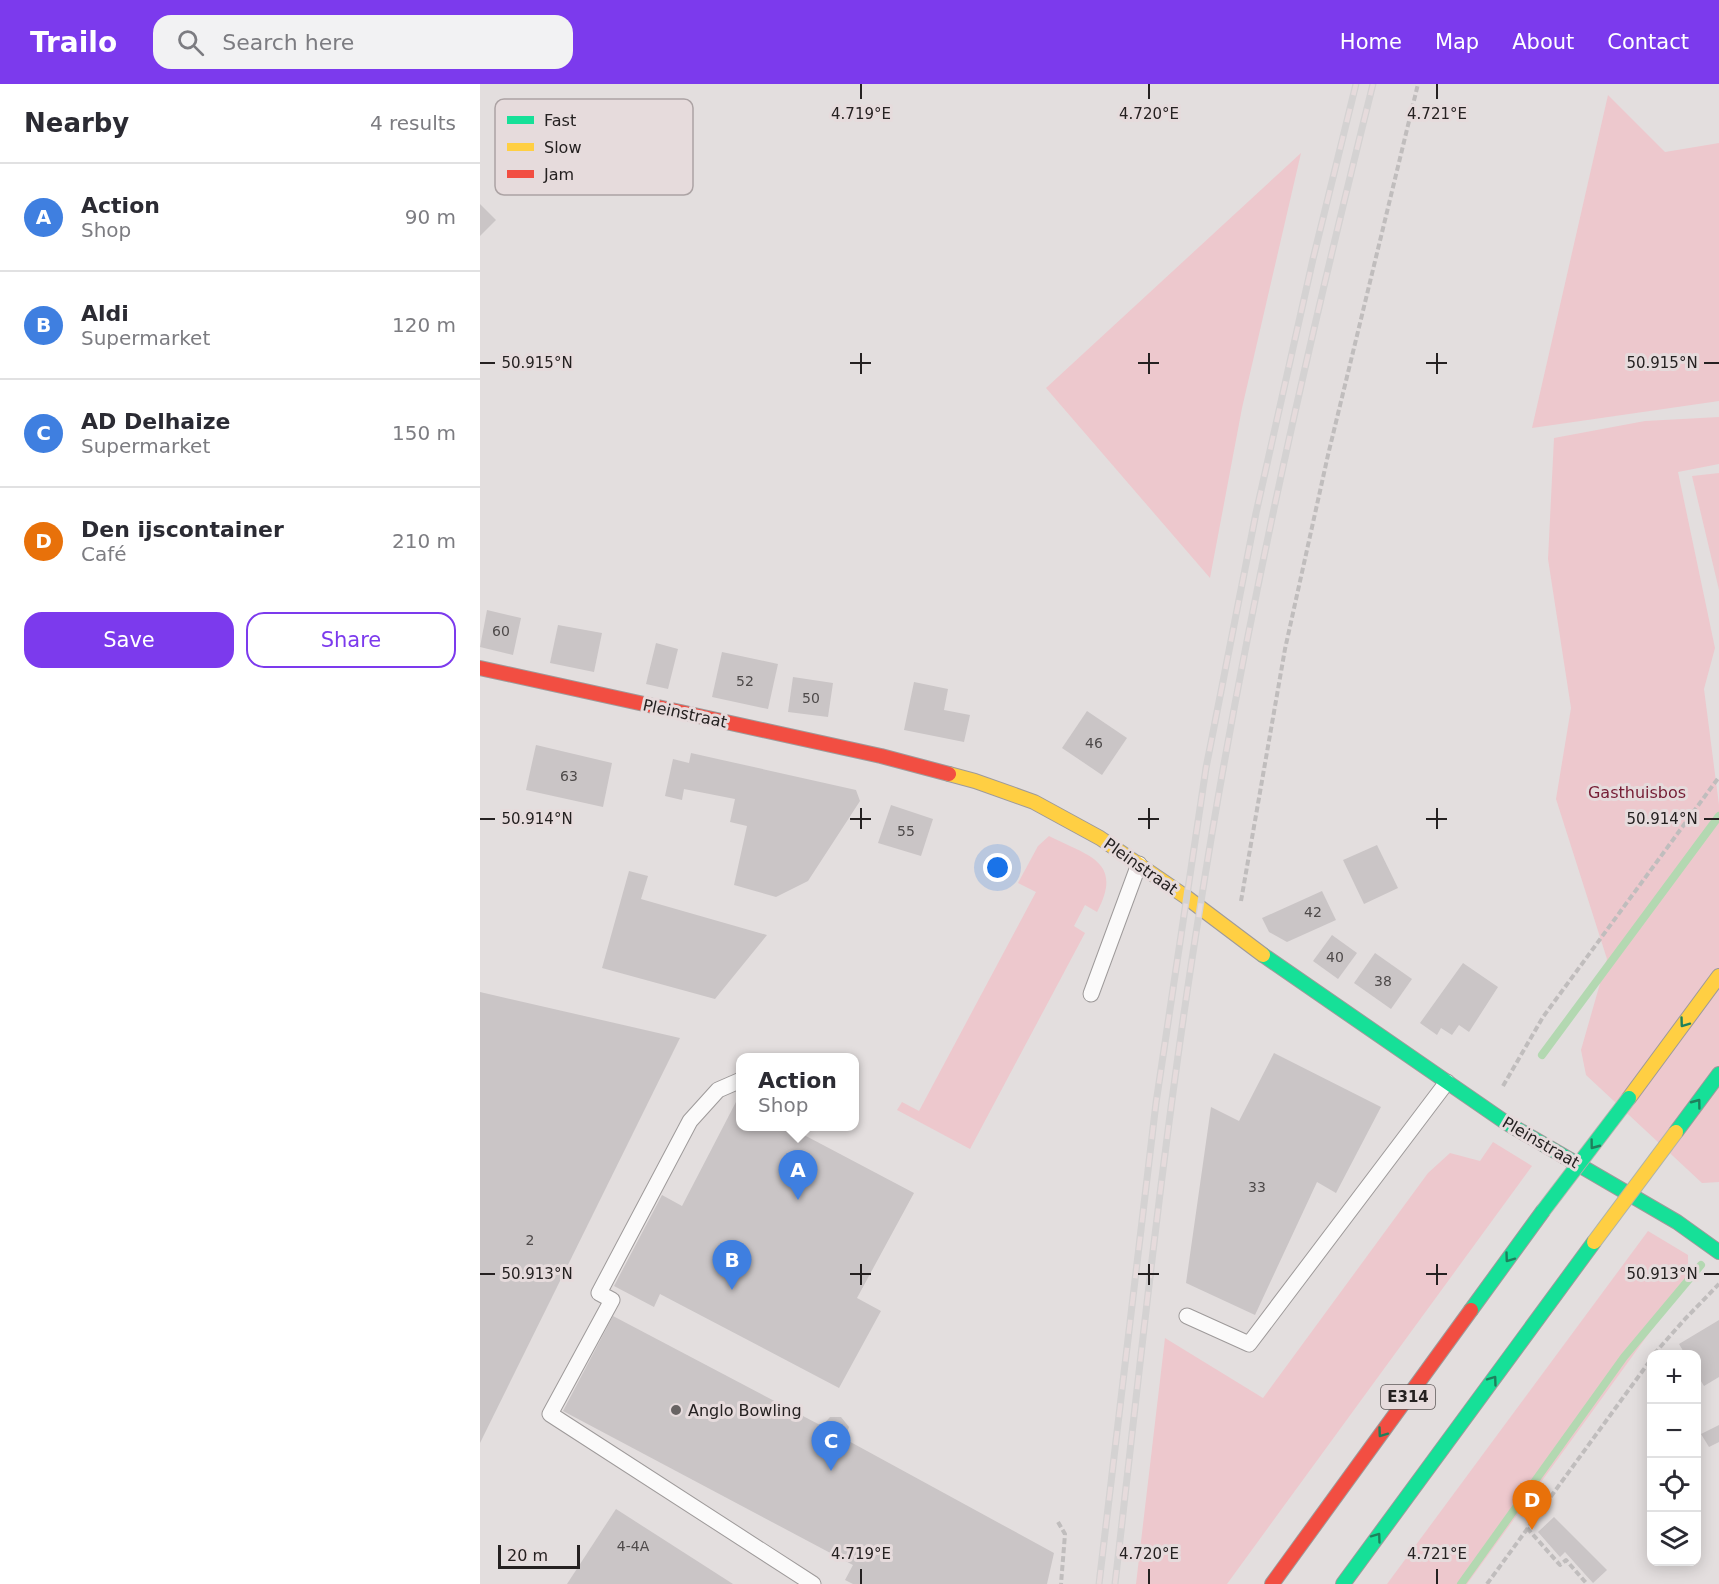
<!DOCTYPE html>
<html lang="en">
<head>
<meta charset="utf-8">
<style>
	:root { --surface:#fff; --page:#f2f2f3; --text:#2b2b33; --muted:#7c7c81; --line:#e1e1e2; --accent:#7c3aed }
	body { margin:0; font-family:"DejaVu Sans",sans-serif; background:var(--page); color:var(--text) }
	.controls { position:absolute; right:18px; bottom:18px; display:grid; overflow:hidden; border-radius:12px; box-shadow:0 3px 15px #0003 }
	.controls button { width:54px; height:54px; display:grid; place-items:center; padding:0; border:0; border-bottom:2px solid var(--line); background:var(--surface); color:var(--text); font:30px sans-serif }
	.scale { position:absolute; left:18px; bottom:15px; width:82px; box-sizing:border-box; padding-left:6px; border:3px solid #252121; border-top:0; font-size:16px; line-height:21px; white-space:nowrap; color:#252121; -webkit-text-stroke:4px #e6dbdc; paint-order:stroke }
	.you { position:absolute; left:518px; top:784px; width:21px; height:21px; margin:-15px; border:4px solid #fff; border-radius:50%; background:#1a73e8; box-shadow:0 0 0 9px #1a73e833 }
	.badge { display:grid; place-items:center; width:39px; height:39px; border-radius:50%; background:var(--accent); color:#fff; font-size:20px; font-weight:700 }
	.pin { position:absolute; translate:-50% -50px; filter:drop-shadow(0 2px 3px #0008) }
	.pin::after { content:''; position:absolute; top:32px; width:21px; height:18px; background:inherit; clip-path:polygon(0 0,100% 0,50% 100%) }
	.popup { position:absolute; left:256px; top:969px; width:123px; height:78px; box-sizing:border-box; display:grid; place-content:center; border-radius:12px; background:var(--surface); filter:drop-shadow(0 2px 4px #0005); font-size:20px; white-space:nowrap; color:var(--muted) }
	.popup b { font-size:22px; color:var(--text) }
	.popup::after { content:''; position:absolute; left:50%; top:100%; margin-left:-12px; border:12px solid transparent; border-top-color:var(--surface) }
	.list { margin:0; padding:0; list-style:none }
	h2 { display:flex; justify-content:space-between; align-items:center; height:78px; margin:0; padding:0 24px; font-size:26px }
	h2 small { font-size:20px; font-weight:400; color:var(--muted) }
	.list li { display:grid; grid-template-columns:39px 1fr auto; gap:18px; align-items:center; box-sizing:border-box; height:108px; padding:0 24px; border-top:2px solid var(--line) }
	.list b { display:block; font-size:22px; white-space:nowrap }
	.list p { margin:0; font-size:20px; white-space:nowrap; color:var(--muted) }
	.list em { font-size:20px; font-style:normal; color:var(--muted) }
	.actions { display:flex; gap:12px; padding:18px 24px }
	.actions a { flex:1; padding:14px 0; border:2px solid var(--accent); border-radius:18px; text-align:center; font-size:21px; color:var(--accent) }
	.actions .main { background:var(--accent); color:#fff }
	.icon { flex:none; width:33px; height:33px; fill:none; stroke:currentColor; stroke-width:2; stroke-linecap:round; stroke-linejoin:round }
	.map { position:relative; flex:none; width:1239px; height:1500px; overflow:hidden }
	header { display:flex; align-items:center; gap:36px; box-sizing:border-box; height:84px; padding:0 30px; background:var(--accent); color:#fff }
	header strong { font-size:28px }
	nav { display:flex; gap:33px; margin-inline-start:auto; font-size:21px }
	.search { width:420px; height:54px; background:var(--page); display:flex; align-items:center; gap:15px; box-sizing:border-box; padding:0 21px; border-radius:18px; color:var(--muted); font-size:22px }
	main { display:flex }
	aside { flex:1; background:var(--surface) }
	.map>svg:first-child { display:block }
	.green { fill:#edc8cd }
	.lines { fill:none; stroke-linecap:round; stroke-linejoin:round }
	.stream { stroke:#b3d8b1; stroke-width:8 }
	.building { fill:#cac5c6 }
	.lane-casing { stroke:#9e9a9a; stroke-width:17 }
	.fast-casing { stroke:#9e9a9a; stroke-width:16 }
	.slow-casing { stroke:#9e9a9a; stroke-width:16 }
	.jam-casing { stroke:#9e9a9a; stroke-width:16 }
	.path { stroke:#c0bdbd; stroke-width:4; stroke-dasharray:6 3; stroke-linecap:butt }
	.lane { stroke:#fbfafa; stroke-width:15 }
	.fast { stroke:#16e098; stroke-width:14 }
	.slow { stroke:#ffcf43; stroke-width:14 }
	.jam { stroke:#f24e42; stroke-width:14 }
	.rail-casing { stroke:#d4d2d2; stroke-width:7 }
	.rail { stroke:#e6dbdc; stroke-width:4.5; stroke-dasharray:14; stroke-linecap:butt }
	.fast-bridge-casing { stroke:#acb2aa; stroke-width:16; stroke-linecap:butt }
	.slow-bridge-casing { stroke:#acb2aa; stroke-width:16; stroke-linecap:butt }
	.fast-bridge { stroke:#16e098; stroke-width:14 }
	.slow-bridge { stroke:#ffcf43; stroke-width:14 }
	.oneway { stroke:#1e805c }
	.ticks { fill:none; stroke:#252121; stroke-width:2 }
	.poi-dot { fill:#686363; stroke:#e6dbdc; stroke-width:2 }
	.labels { text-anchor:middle; stroke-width:6; stroke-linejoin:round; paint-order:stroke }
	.number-label { font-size:14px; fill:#4e4a4a }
	.shield { fill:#e6dbdc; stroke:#5f5959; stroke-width:1.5 }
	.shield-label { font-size:15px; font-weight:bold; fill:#252121 }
	.street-label { font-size:16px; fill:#252121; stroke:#e6dbdc }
	.park-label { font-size:16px; fill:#751c34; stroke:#e6dbdc }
	.poi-label { font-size:16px; fill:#252121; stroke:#e6dbdc; text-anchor:start }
	.key { fill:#e6dbdc; stroke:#aca3a4; stroke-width:1.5 }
	.key-label { font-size:16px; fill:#252121 }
	.ticks-label { font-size:15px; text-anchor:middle; fill:#252121; stroke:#e6dbdc; stroke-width:6; stroke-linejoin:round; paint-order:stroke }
</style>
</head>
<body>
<header>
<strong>Trailo</strong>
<div class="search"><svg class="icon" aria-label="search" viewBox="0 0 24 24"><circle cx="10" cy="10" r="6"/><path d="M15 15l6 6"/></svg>Search here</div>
<nav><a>Home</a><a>Map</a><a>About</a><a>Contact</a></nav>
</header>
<main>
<aside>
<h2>Nearby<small>4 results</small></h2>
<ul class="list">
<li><span class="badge" style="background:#3f7fe0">A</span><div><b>Action</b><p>Shop</p></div><em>90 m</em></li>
<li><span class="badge" style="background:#3f7fe0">B</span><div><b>Aldi</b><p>Supermarket</p></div><em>120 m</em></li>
<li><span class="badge" style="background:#3f7fe0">C</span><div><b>AD Delhaize</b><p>Supermarket</p></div><em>150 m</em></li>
<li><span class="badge" style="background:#e8710a">D</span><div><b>Den ijscontainer</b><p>Café</p></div><em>210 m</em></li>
</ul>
<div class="actions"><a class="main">Save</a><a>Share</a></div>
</aside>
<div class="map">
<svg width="1239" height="1500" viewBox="0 0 1239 1500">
	<rect width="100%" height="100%" fill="#e3dede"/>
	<!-- green -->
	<g class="green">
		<polygon points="1128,11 1185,68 1239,59 1239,317 1052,344"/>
		<polygon points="821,69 762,324 730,494 566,304"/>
		<polygon points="1239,333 1239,380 1198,388 1235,564 1224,605 1239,721 1239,1098 1222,1099 1106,991 1101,966 1127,875 1076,715 1091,624 1068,475 1074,354 1165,337"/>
		<polygon points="1239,389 1239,506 1212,392"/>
		<path d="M 569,752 C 608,772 644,777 617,828 L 605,821 L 594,842 L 605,849 L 490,1065 L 417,1026 L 422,1018 L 439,1027 L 556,808 L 538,799 L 558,762 Z"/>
		<polygon points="1013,1058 1052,1082 747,1500 656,1500 685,1254 783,1314 948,1089 970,1069 1000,1077"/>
		<polygon points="1168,1147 1208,1171 1208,1187 1199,1208 987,1500 907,1500"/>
	</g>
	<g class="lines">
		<!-- stream -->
		<g class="stream">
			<polyline points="1062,971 1239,732"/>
			<polyline points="981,1500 1144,1273 1221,1181"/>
		</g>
	</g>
	<!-- building -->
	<g class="building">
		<polygon points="0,120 16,136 0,152"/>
		<polygon points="7,526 41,534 33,571 0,563"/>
		<polygon points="78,541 122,549 114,588 70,579"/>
		<polygon points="176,559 198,565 188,605 166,600"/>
		<polygon points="242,568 298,580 288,625 232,613"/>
		<polygon points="313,593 353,599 348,633 308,628"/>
		<polygon points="434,598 468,605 464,626 490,631 484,658 424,646"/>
		<polygon points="607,627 647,654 622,691 582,664"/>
		<polygon points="56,661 132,679 123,723 46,706"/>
		<polygon points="211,669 376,706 380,717 328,797 296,813 254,801 267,742 250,738 255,715 204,705 202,716 185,712 193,675 209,679"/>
		<polygon points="411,721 453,735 441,772 398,759"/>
		<polygon points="897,761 918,804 884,820 863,776"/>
		<polygon points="149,787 168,792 161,815 287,851 235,915 122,884"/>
		<polygon points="842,807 856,836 807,858 789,848 782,834"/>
		<polygon points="852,851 877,869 858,895 833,877"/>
		<polygon points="895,869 932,895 911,925 874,899"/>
		<polygon points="983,879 1018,903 989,948 979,941 972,951 961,944 957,951 940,939"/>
		<polygon points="0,908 200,954 0,1359"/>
		<polygon points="794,969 901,1023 856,1109 837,1098 775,1231 706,1199 731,1023 759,1037"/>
		<polygon points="257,1016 261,1018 261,1042 307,1042 434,1109 377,1214 401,1227 359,1304 180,1210 174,1223 134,1202 182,1111 202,1122"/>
		<polygon points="133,1232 342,1342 350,1333 361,1333 369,1343 365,1355 574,1469 567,1500 373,1500 365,1496 373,1481 83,1327"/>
		<polygon points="1239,1236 1239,1293 1224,1302 1216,1289 1216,1270 1205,1270 1199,1260"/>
		<polygon points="1239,1341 1239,1358 1229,1363 1221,1350"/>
		<polygon points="136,1425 253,1500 87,1500"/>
		<polygon points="1074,1433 1127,1486 1113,1499 1085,1468 1080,1473 1058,1448"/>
	</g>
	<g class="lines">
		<defs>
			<g id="lane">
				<polyline points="611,910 659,780"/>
				<polyline points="261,996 238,1006 210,1037 119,1209 132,1216 70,1330 333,1500"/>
				<polyline points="707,1232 769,1260 967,998"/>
			</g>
			<g id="fast">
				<polyline points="783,871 1025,1038 1197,1138 1239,1168"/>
				<polyline points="1196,1048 1239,990"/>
				<polyline points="991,1226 1063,1127"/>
				<polyline points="863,1500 1114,1158"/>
			</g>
			<g id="slow">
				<polyline points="469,690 495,697 554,718 620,754 706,813 783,871"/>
				<polyline points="1149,1014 1239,892"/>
			</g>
			<g id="jam">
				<polyline points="0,584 401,672 469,690"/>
				<polyline points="792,1500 991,1226"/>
			</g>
		</defs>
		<!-- lane casing -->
		<use href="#lane" class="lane-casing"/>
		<!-- fast casing -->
		<use href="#fast" class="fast-casing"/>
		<!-- slow casing -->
		<use href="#slow" class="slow-casing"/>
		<!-- jam casing -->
		<use href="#jam" class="jam-casing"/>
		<!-- path -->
		<g class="path">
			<polyline points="761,817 805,565 848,371 938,0"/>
			<polyline points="1023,1002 1063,933 1239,693"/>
			<polyline points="1174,1270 1205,1235 1239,1200"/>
			<polyline points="578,1438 585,1450 581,1500"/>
			<polyline points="1047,1444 1080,1481 1086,1476 1107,1500"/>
			<polyline points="1007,1500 1172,1274"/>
		</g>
		<!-- lane -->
		<use href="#lane" class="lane"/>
		<!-- fast -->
		<use href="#fast" class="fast"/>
		<!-- slow -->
		<use href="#slow" class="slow"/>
		<!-- jam -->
		<use href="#jam" class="jam"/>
		<defs>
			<g id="rail">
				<polyline points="619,1500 676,1019 726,684 776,429 833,175 876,0"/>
				<path d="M 635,1500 C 661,1274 684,1048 720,824 C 763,546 825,273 893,0"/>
			</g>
		</defs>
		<!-- rail casing -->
		<use href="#rail" class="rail-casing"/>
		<!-- rail -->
		<use href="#rail" class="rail"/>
		<defs>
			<polyline id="fast-bridge" points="1063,1127 1149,1014"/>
			<polyline id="slow-bridge" points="1114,1158 1196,1048"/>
		</defs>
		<!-- fast-bridge casing -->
		<use href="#fast-bridge" class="fast-bridge-casing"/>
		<!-- slow-bridge casing -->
		<use href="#slow-bridge" class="slow-bridge-casing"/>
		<!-- fast-bridge -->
		<use href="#fast-bridge" class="fast-bridge"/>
		<!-- slow-bridge -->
		<use href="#slow-bridge" class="slow-bridge"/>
	</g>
	<!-- one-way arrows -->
	<defs><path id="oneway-chevron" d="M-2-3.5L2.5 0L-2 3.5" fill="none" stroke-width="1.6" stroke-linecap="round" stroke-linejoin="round" transform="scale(1.5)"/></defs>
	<g class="oneway">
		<use href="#oneway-chevron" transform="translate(1204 939) rotate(126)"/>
		<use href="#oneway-chevron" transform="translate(1217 1019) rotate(-53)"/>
		<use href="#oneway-chevron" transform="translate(1114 1061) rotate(127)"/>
		<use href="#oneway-chevron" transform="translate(1029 1174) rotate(126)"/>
		<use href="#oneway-chevron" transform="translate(1013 1296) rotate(-54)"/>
		<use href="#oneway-chevron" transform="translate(902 1349) rotate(126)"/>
		<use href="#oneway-chevron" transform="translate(897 1453) rotate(-54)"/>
	</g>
	<!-- ticks -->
	<path class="ticks" d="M 381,0 L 381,15M 669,0 L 669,15M 957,0 L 957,15M 381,269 L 381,290M 669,269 L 669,290M 957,269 L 957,290M 0,279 L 15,279M 370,279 L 391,279M 658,279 L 679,279M 946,279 L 967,279M 1224,279 L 1239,279M 381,724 L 381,745M 669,724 L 669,745M 957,724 L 957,745M 0,735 L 15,735M 370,735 L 391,735M 658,735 L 679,735M 946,735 L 967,735M 1224,735 L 1239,735M 381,1180 L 381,1201M 669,1180 L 669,1201M 957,1180 L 957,1201M 0,1190 L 15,1190M 370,1190 L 391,1190M 658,1190 L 679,1190M 946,1190 L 967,1190M 1224,1190 L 1239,1190M 381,1485 L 381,1500M 669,1485 L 669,1500M 957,1485 L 957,1500"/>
	<!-- markers -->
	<circle class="poi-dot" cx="196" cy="1326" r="6"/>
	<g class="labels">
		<!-- number labels -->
		<g class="number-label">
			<text x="21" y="552">60</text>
			<text x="265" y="602">52</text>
			<text x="331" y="619">50</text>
			<text x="614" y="664">46</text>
			<text x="89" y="697">63</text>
			<text x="426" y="752">55</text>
			<text x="833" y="833">42</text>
			<text x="855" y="878">40</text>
			<text x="903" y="902">38</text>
			<text x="777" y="1108">33</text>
			<text x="50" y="1161">2</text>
			<text x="153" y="1467">4-4A</text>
		</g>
		<!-- shield labels -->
		<rect class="shield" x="901" y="1301" width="54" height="24" rx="4.5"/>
		<g class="shield-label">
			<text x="928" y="1318">E314</text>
		</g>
		<!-- street labels -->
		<g class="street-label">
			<text transform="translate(205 629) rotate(12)" y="6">Pleinstraat</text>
			<text transform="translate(661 782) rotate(35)" y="6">Pleinstraat</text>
			<text transform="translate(1061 1058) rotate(30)" y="6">Pleinstraat</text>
		</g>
		<!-- park labels -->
		<g class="park-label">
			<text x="1157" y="714">Gasthuisbos</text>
		</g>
		<!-- poi labels -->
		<g class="poi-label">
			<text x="208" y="1332">Anglo Bowling</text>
		</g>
	</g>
	<!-- legend -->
	<rect x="15" y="15" width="198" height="96" rx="9" class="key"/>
	<rect x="27" y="32" width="27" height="8" fill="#16e098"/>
	<rect x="27" y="59" width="27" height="8" fill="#ffcf43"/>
	<rect x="27" y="86" width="27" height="8" fill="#f24e42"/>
	<g class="key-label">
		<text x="64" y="42">Fast</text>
		<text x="64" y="69">Slow</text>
		<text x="64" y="96">Jam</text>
	</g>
	<g class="ticks-label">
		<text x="381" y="35">4.719°E</text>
		<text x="669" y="35">4.720°E</text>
		<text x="957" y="35">4.721°E</text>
		<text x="57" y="284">50.915°N</text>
		<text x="1182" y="284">50.915°N</text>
		<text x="57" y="740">50.914°N</text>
		<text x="1182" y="740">50.914°N</text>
		<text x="57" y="1195">50.913°N</text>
		<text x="1182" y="1195">50.913°N</text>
		<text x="381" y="1475">4.719°E</text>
		<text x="669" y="1475">4.720°E</text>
		<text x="957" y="1475">4.721°E</text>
	</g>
</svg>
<div class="controls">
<button>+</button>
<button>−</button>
<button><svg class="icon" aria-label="locate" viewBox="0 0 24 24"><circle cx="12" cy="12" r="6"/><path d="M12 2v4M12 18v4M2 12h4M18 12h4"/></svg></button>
<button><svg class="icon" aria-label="layers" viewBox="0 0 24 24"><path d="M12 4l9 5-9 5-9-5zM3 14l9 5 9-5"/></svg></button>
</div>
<div class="scale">20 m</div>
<div class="you"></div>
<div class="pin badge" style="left:318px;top:1116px;background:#3f7fe0">A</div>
<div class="popup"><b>Action</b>Shop</div>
<div class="pin badge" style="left:252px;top:1206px;background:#3f7fe0">B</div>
<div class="pin badge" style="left:351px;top:1387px;background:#3f7fe0">C</div>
<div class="pin badge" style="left:1052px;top:1446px;background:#e8710a">D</div>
</div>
</main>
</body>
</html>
